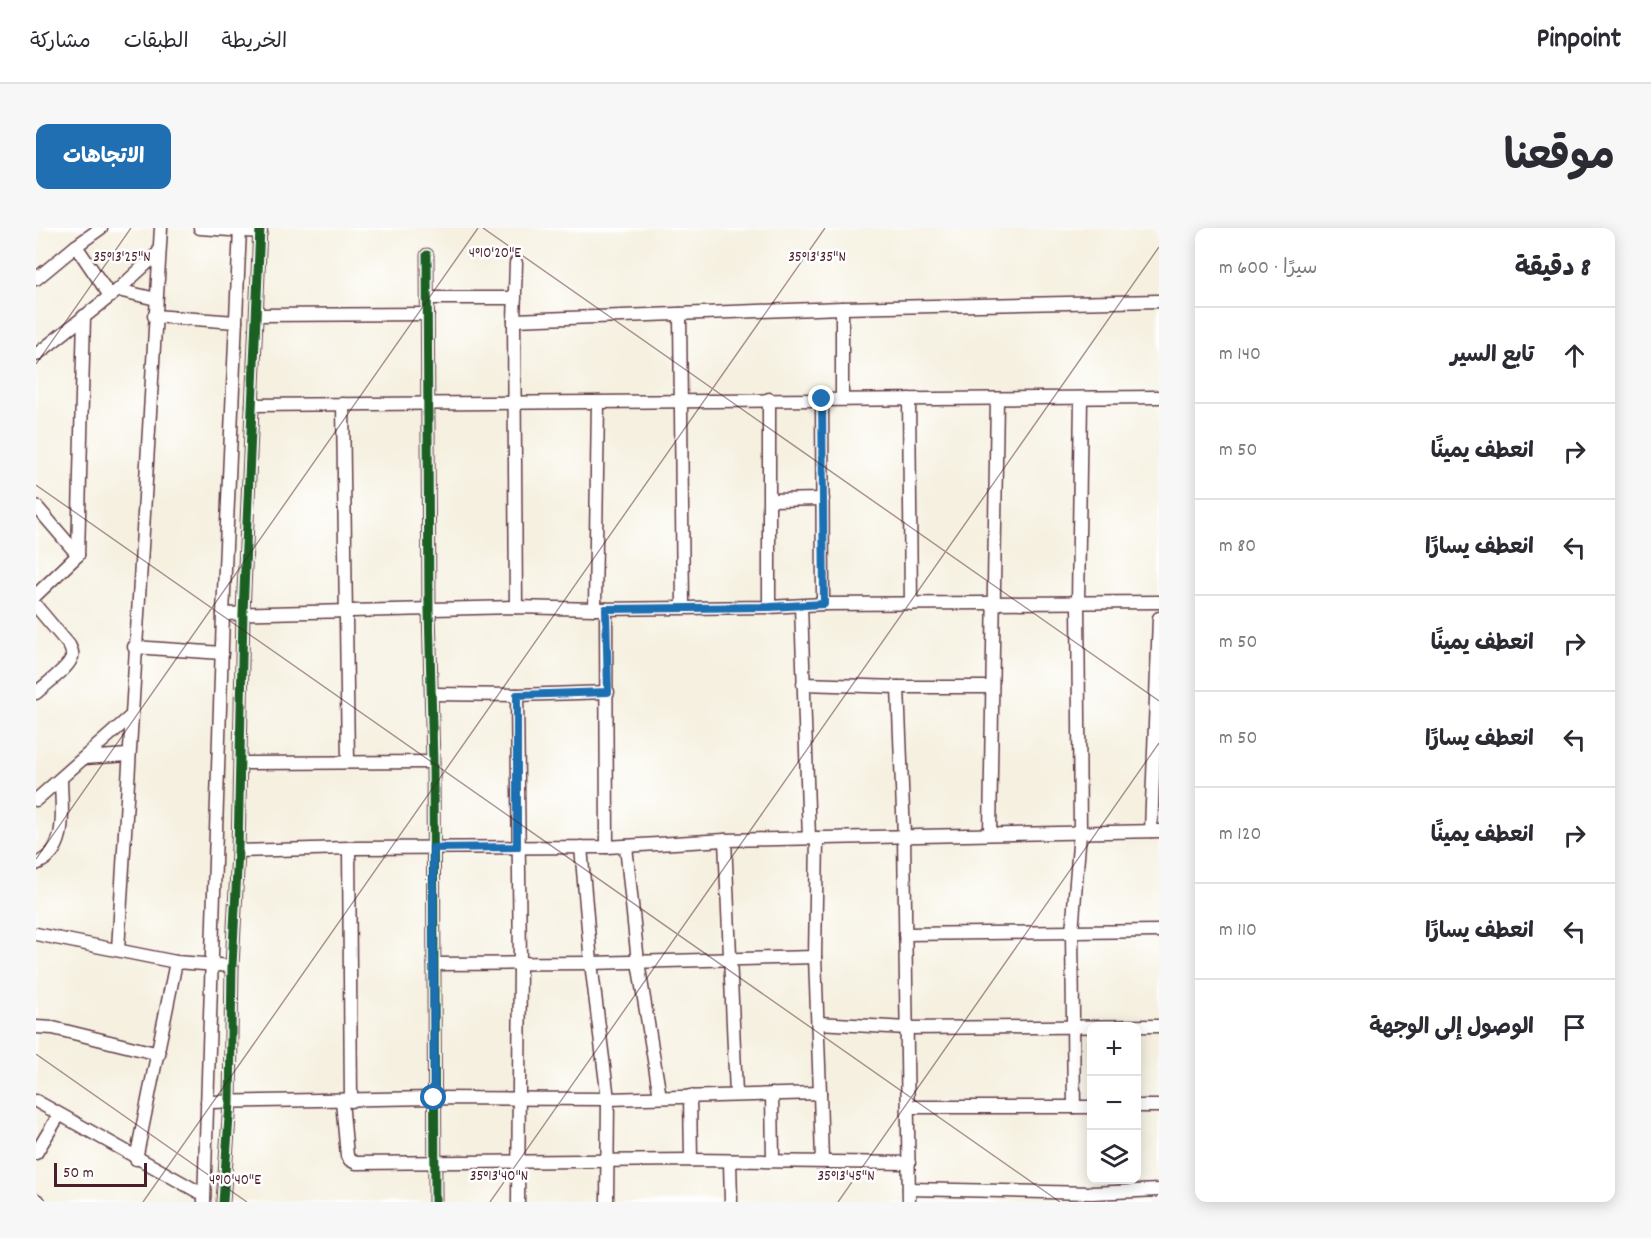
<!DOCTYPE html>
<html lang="ar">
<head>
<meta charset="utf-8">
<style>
	:root { --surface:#fff; --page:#f7f7f7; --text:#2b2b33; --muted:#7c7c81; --line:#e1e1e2; --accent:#1f6fb2 }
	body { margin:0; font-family:Dekko,"Playpen Sans Arabic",sans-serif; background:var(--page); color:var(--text); direction:rtl }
	.controls { position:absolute; right:18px; bottom:18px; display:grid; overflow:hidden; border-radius:12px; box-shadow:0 3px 15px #0003 }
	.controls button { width:54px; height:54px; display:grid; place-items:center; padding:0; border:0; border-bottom:2px solid var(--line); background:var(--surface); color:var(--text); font:30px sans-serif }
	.scale { position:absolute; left:18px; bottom:15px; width:93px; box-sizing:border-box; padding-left:6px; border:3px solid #4a1f2b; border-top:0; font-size:16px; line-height:21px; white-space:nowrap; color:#4a1f2b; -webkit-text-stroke:4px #fff; paint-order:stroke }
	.stop { position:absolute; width:18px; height:18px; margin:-14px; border:4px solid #1f6fb2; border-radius:50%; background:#fff }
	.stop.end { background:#1f6fb2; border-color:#fff; box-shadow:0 2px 6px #0008 }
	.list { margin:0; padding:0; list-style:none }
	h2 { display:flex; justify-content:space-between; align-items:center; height:78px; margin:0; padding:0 24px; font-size:26px }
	h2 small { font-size:20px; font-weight:400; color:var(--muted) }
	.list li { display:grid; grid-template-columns:39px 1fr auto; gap:18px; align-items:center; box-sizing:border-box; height:96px; padding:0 24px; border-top:2px solid var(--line) }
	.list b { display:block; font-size:22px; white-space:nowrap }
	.list em { font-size:20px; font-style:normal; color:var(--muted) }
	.icon { flex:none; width:33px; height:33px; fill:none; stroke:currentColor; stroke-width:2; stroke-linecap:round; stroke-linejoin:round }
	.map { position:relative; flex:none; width:1123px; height:974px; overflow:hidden; direction:ltr; border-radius:12px }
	header { display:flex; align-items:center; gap:36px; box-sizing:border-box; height:84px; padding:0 30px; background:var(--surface); border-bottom:2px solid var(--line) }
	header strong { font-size:28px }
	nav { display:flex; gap:33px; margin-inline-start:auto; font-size:21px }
	.intro { display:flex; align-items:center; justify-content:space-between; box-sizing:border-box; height:144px; padding:0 36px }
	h1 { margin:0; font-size:42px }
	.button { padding:15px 27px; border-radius:12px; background:var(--accent); color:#fff; font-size:21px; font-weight:700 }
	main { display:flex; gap:36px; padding:0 36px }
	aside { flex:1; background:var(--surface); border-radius:12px; box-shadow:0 3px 15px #0003 }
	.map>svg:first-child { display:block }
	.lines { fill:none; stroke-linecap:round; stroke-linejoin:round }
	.minor-casing { stroke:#643e46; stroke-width:15 }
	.minor { stroke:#fff; stroke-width:12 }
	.cycleway-casing { stroke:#fff; stroke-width:13 }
	.cycleway { stroke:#1b5e20; stroke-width:9 }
	.route { stroke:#1f6fb2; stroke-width:8 }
	.ticks { fill:none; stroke:#4a1f2b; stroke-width:1.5; stroke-opacity:0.45 }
	.ticks-label { font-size:15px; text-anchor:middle; fill:#4a1f2b; stroke:#fff; stroke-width:5; stroke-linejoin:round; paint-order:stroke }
</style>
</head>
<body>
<header>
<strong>Pinpoint</strong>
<nav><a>الخريطة</a><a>الطبقات</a><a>مشاركة</a></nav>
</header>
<div class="intro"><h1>موقعنا</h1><a class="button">الاتجاهات</a></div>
<main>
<aside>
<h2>8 دقيقة<small>سيرًا · 600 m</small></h2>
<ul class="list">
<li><svg class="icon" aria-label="ahead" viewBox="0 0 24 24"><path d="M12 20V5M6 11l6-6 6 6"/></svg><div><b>تابع السير</b></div><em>140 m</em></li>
<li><svg class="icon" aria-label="right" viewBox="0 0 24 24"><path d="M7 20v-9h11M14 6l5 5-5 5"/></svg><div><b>انعطف يمينًا</b></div><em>50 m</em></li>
<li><svg class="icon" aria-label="left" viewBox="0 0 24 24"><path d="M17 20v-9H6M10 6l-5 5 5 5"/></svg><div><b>انعطف يسارًا</b></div><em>80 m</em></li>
<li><svg class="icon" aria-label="right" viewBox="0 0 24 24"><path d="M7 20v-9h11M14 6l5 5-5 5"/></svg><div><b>انعطف يمينًا</b></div><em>50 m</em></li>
<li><svg class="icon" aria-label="left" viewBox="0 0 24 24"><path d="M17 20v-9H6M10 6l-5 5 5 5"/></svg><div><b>انعطف يسارًا</b></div><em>50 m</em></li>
<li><svg class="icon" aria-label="right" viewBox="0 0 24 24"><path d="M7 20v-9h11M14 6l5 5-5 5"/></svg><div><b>انعطف يمينًا</b></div><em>120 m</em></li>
<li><svg class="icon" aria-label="left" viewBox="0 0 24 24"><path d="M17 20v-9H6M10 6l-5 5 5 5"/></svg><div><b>انعطف يسارًا</b></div><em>110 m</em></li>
<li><svg class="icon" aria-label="arrive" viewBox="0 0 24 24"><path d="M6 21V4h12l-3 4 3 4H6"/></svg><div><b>الوصول إلى الوجهة</b></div></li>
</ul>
</aside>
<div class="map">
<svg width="1123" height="974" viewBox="0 0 1123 974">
	<rect width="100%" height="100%" fill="#fff"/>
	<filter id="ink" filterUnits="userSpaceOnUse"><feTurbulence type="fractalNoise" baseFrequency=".0167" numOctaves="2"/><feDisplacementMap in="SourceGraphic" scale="12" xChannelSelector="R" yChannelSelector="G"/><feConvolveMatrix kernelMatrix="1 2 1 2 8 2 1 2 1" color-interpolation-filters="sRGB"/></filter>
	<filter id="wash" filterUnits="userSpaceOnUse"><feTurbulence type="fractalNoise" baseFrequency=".008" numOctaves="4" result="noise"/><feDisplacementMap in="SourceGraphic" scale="24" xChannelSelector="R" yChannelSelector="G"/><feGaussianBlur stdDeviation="1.35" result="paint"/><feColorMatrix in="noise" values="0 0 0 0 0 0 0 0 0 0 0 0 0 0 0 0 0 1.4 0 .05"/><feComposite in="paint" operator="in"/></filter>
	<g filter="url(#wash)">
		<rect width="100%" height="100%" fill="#f5f0df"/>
	</g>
	<g filter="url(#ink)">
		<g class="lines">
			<defs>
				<g id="minor">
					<polyline points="164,0 225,4"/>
					<polyline points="40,18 74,68"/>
					<polyline points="391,27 393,382 397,534 399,974"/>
					<polyline points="0,51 40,18 65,0"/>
					<polyline points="82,62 120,71"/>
					<polyline points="392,70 479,70"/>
					<polyline points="806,80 806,171"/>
					<polyline points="644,86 647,379"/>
					<polyline points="221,87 392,86"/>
					<polyline points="118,88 200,94"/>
					<polyline points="478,92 806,80 1123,73"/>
					<polyline points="0,127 82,62 122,25"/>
					<polyline points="733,171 733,379"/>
					<polyline points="786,171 787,376"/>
					<polyline points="873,171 875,376"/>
					<polyline points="307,176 312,534"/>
					<polyline points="216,177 1123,169"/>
					<polyline points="734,272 787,271"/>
					<polyline points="0,278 42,327"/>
					<polyline points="0,367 42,327 48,88"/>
					<path d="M 0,378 L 33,417 C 35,421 38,426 35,431 C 31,441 9,457 0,465"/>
					<polyline points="765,378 773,610"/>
					<polyline points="480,379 478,92 480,35"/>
					<polyline points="559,381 562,174"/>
					<polyline points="570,381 571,619"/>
					<polyline points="187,386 480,379 559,381 733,379 787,376 1123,374"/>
					<polyline points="98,419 186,425"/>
					<polyline points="767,456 862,459 956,459"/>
					<polyline points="862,459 868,608 873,974"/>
					<polyline points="397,466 481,467 572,464"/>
					<polyline points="481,467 484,736 482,974"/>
					<polyline points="48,530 92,527"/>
					<polyline points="205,535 397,534"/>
					<polyline points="0,572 94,489"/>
					<polyline points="1115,603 1123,390"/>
					<polyline points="954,606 961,171"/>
					<polyline points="689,612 700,866"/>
					<polyline points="590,618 602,734 624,869"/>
					<polyline points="545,619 555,735 572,871 571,974"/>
					<polyline points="313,620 315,873"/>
					<polyline points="202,623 313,620 571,619 689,612 1123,603"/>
					<path d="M 0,636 C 34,622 25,581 25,551"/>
					<polyline points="0,706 140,734 196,738"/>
					<polyline points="869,706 1123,703"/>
					<polyline points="82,722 125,0"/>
					<polyline points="398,736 555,735 779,729"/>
					<polyline points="782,795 871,800 1123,798"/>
					<polyline points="0,799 17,800 123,826"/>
					<polyline points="784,865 786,933"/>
					<polyline points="736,866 737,932"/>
					<polyline points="654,868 655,932"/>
					<polyline points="0,873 168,967"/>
					<polyline points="306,873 311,928 314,932 320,935 655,932 873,935"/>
					<polyline points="171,874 398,870 572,871 784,865 779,729 781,610"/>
					<polyline points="1100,878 1123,878"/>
					<polyline points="872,879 1056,879"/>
					<polyline points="1038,879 1036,704 1044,604 1042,375 1045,171"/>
					<polyline points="0,925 23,887"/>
					<polyline points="100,931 140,734"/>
					<polyline points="694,933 695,974"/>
					<polyline points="873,961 1056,965 1123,962"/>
					<polyline points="0,972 3,974"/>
					<polyline points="168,974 187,386 204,0"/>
					<polyline points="187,974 194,875 196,738 202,623 207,385 224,0"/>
				</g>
			</defs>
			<!-- minor casing -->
			<use href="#minor" class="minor-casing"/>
			<!-- minor -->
			<use href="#minor" class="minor"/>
			<defs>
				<g id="cycleway">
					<polyline points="391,27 393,382 397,534 399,974"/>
					<polyline points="187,974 194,875 196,738 202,623 207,385 224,0"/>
				</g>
			</defs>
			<!-- cycleway casing -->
			<use href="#cycleway" class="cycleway-casing"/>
			<!-- cycleway -->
			<use href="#cycleway" class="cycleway"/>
		</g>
	</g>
	<g class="lines" filter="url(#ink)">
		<!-- route -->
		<polyline class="route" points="398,870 397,620 481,619 481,467 572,464 570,381 734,379 788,376 786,171"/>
	</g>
	<!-- ticks -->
	<path class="ticks" d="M 447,0 L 1123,473M 0,136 L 95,0M 0,257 L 1024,974M 0,631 L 442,0M 0,826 L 211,974M 107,974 L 789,0M 454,974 L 1123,19M 802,974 L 1123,515"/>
	<g class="ticks-label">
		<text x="459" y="29">4°10'20"E</text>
		<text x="86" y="33">35°13'25"N</text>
		<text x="781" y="33">35°13'35"N</text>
		<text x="463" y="952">35°13'40"N</text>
		<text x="810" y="952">35°13'45"N</text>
		<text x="199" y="956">4°10'40"E</text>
	</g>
</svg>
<div class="controls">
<button>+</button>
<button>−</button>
<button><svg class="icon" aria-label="layers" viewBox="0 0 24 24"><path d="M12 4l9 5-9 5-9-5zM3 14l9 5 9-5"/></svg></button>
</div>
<div class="scale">50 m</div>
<div class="stop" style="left:398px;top:870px"></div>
<div class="stop end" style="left:786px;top:171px"></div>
</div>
</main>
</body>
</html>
